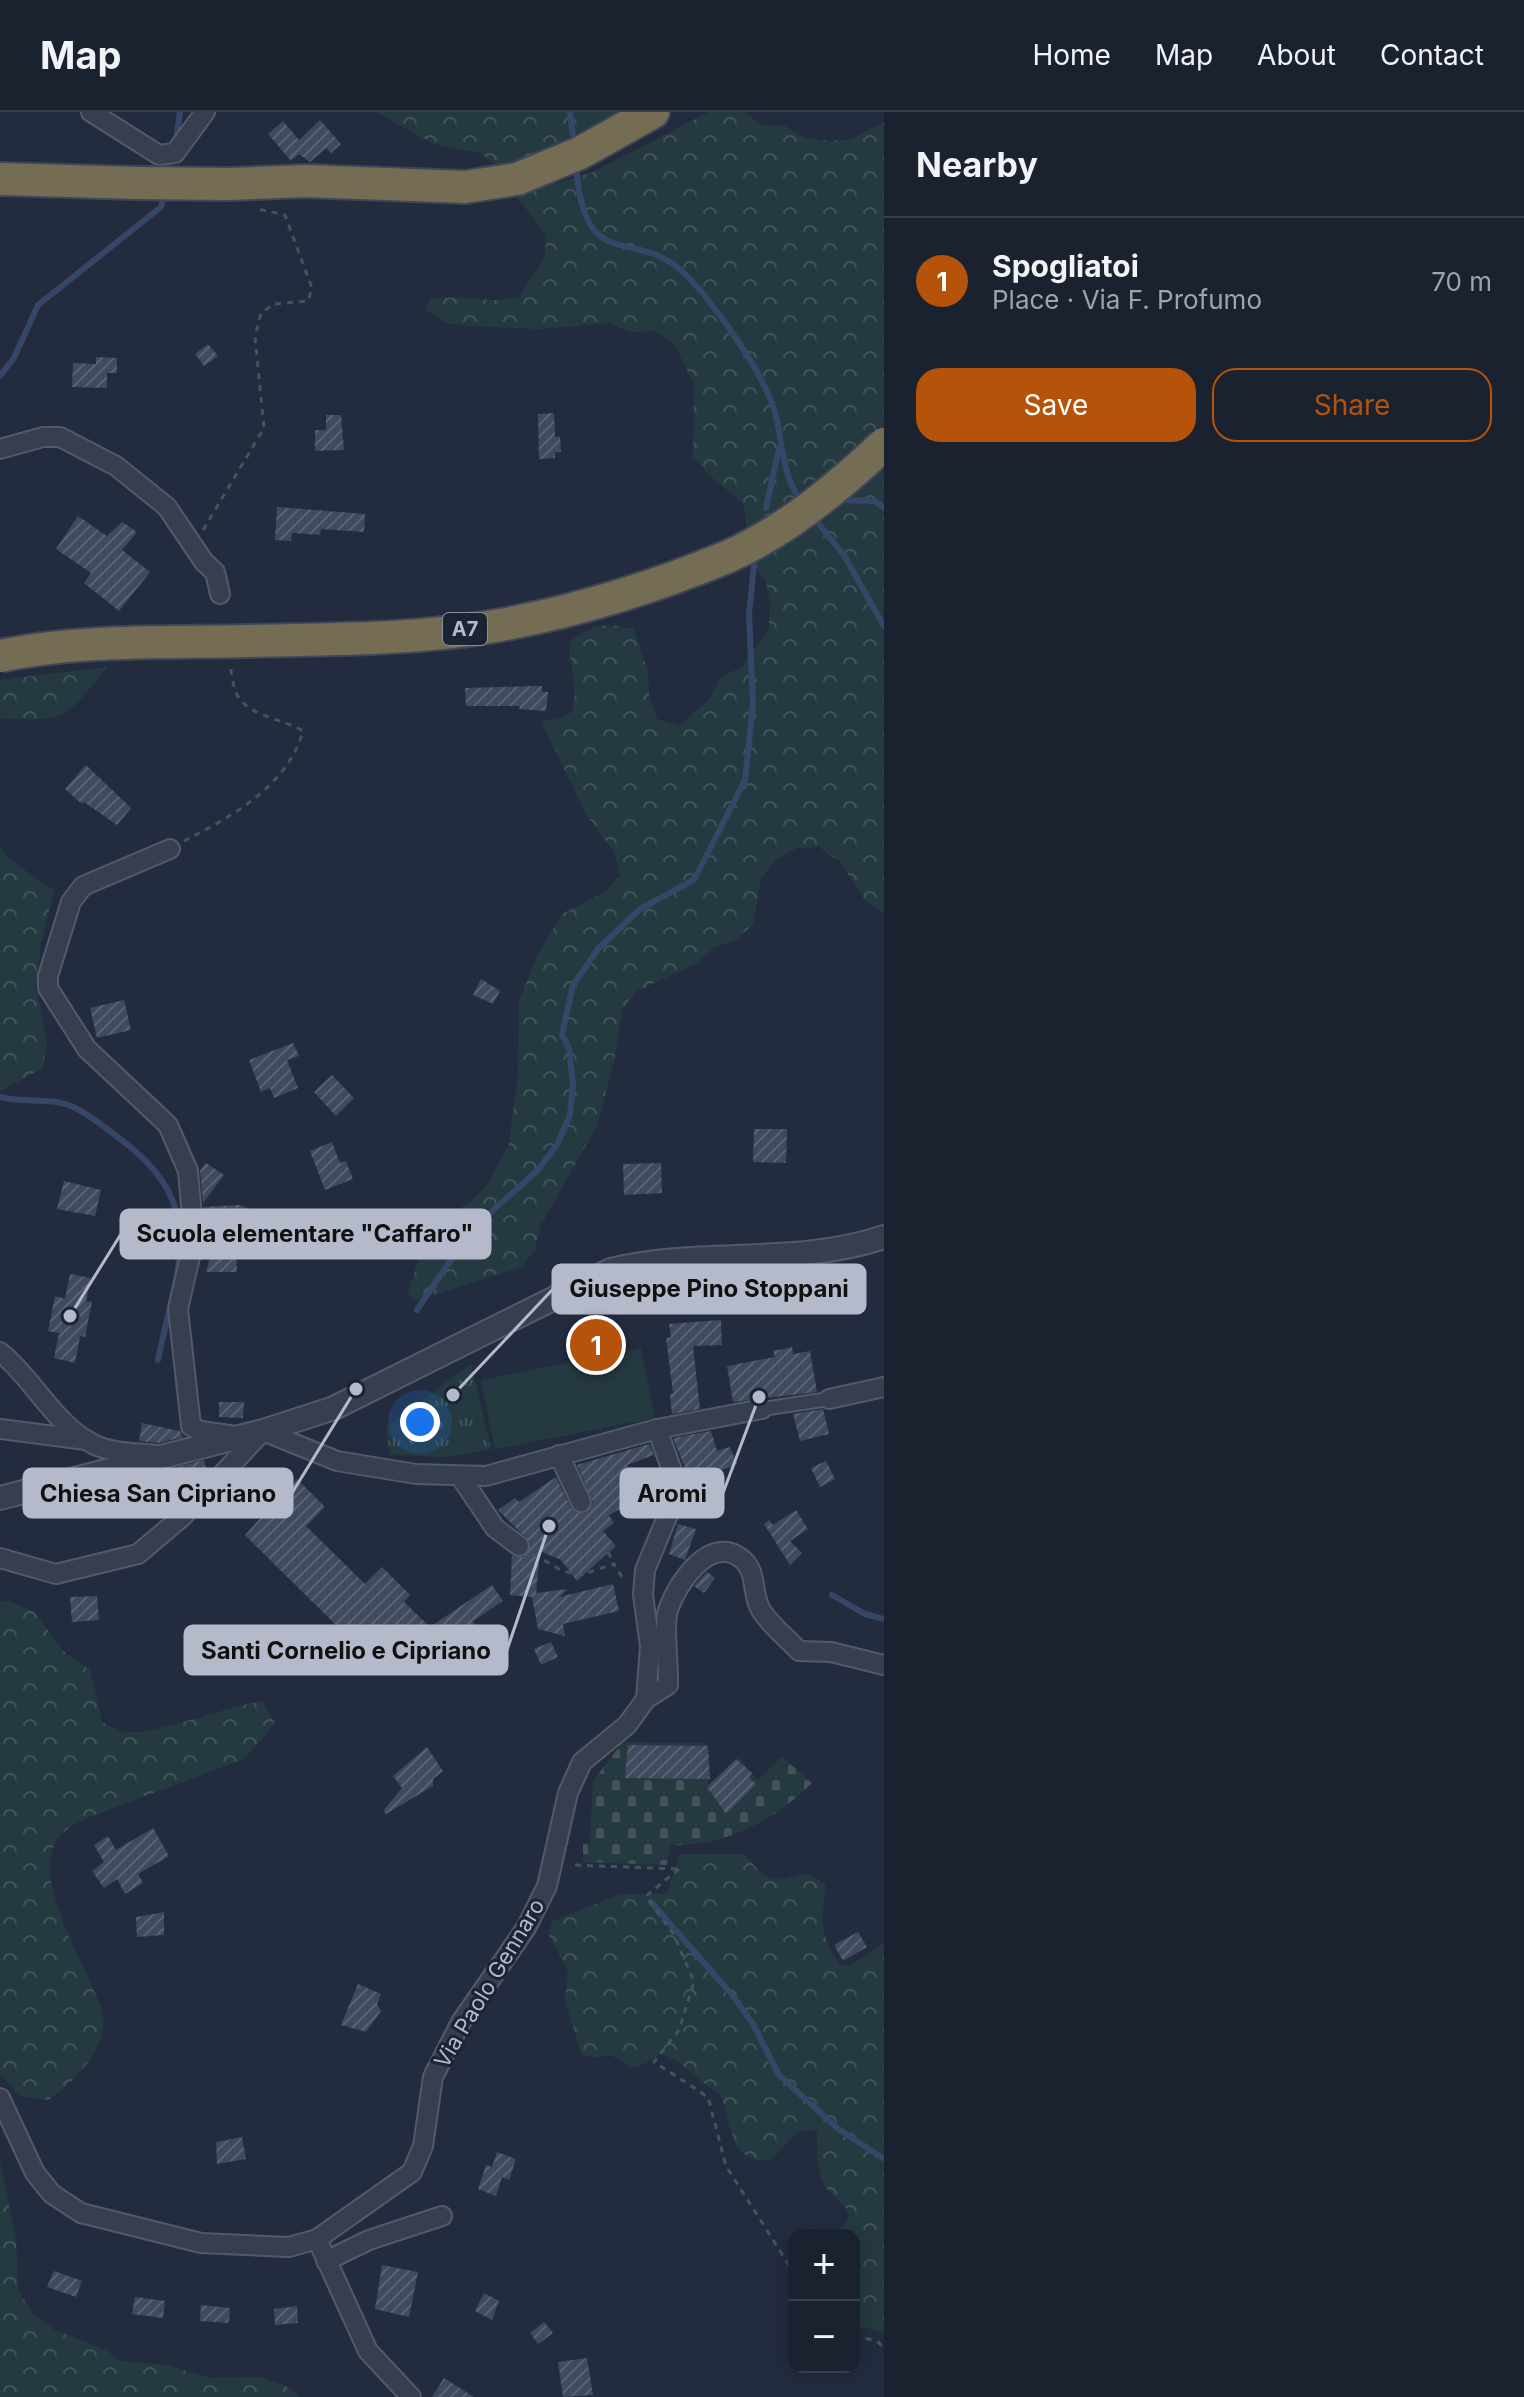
<!DOCTYPE html>
<html lang="en">
<head>
<meta charset="utf-8">
<style>
	:root { --surface:#1a212f; --page:#272e3b; --text:#f1f3f6; --muted:#9fa3aa; --line:#383e4b; --accent:#b45309 }
	body { margin:0; font-family:Inter,sans-serif; background:var(--page); color:var(--text) }
	.controls { position:absolute; right:24px; bottom:24px; display:grid; overflow:hidden; border-radius:16px; box-shadow:0 4px 20px #0003 }
	.controls button { width:72px; height:72px; display:grid; place-items:center; padding:0; border:0; border-bottom:2px solid var(--line); background:var(--surface); color:var(--text); font:40px sans-serif }
	.you { position:absolute; left:420px; top:1310px; width:28px; height:28px; margin:-20px; border:6px solid #fff; border-radius:50%; background:#1a73e8; box-shadow:0 0 0 12px #1a73e833 }
	.badge { display:grid; place-items:center; width:52px; height:52px; border-radius:50%; background:var(--accent); color:#fff; font-size:26px; font-weight:700 }
	.pin { position:absolute; translate:-50% -50%; border:4px solid #fff; box-shadow:0 2px 8px #0006 }
	.list { margin:0; padding:0; list-style:none }
	h2 { display:flex; justify-content:space-between; align-items:center; height:104px; margin:0; padding:0 32px; font-size:34px }
	h2 small { font-size:26px; font-weight:400; color:var(--muted) }
	.list li { display:grid; grid-template-columns:52px 1fr auto; gap:24px; align-items:center; box-sizing:border-box; height:128px; padding:0 32px; border-top:2px solid var(--line) }
	.list b { display:block; font-size:30px; white-space:nowrap }
	.list p { margin:0; font-size:26px; white-space:nowrap; color:var(--muted) }
	.list em { font-size:26px; font-style:normal; color:var(--muted) }
	.actions { display:flex; gap:16px; padding:24px 32px }
	.actions a { flex:1; padding:18px 0; border:2px solid var(--accent); border-radius:24px; text-align:center; font-size:28px; color:var(--accent) }
	.actions .main { background:var(--accent); color:#fff }
	.map { position:relative; flex:none; width:884px; height:2285px; overflow:hidden }
	header { display:flex; align-items:center; gap:48px; box-sizing:border-box; height:112px; padding:0 40px; background:var(--surface); border-bottom:2px solid var(--line) }
	header strong { font-size:38px }
	nav { display:flex; gap:44px; margin-inline-start:auto; font-size:28px }
	main { display:flex }
	aside { flex:1; background:var(--surface) }
	.map>svg:first-child { display:block }
	.grass { fill:#253a40 }
	.forest { fill:url(#forest-crowns) }
	.cemetery { fill:url(#cemetery-stones) }
	.park { fill:url(#park-tufts) }
	.lines { fill:none; stroke-linecap:round; stroke-linejoin:round }
	.stream { stroke:#364667; stroke-width:6 }
	.building { fill:url(#building-hatch) }
	.pedestrian-casing { stroke:#525a6a; stroke-width:16 }
	.minor-casing { stroke:#525a6a; stroke-width:22 }
	.tertiary-casing { stroke:#525a6a; stroke-width:26 }
	.motorway-casing { stroke:#3f4757; stroke-width:36 }
	.path { stroke:#40565a; stroke-width:3; stroke-dasharray:6 6; stroke-linecap:butt }
	.pedestrian { stroke:#373f4f; stroke-width:12 }
	.minor { stroke:#373f4f; stroke-width:18 }
	.tertiary { stroke:#373f4f; stroke-width:22 }
	.motorway { stroke:#756c54; stroke-width:32 }
	.motorway-bridge-casing { stroke:#3f4757; stroke-width:36; stroke-linecap:butt }
	.motorway-bridge { stroke:#756c54; stroke-width:32 }
	.labels { text-anchor:middle; stroke-width:6; stroke-linejoin:round; paint-order:stroke }
	.shield { fill:#1c2434; stroke:#868d9d; stroke-width:2 }
	.shield-label { font-size:20px; font-weight:bold; fill:#b4baca }
	.street-label { font-size:22px; fill:#b4baca; stroke:#1c2434 }
	.leader { fill:none; stroke:#b4baca; stroke-width:3 }
	.callout-dot { fill:#b4baca; stroke:#1c2434; stroke-width:3 }
	.callout { fill:#b4baca; stroke:#b4baca; stroke-width:3 }
	.callout-label { font-size:24px; text-anchor:middle; font-weight:bold; fill:#111 }
</style>
</head>
<body>
<header>
<strong>Map</strong>
<nav><a>Home</a><a>Map</a><a>About</a><a>Contact</a></nav>
</header>
<main>
<div class="map">
<svg width="884" height="2285" viewBox="0 0 884 2285">
	<defs>
		<pattern id="forest-crowns" width="20" height="18" patternUnits="userSpaceOnUse" patternTransform="scale(2)"><rect width="20" height="18" fill="#253a40"/><path d="M2 6a3 3 0 1 1 6 0M12 15a3 3 0 1 1 6 0" fill="none" stroke="#42545a"/></pattern>
		<pattern id="cemetery-stones" width="16" height="16" patternUnits="userSpaceOnUse" patternTransform="scale(2)"><rect width="16" height="16" fill="#253a40"/><path d="M2 7V4a2 2 0 0 1 4 0v3zM10 15v-3a2 2 0 0 1 4 0v3z" fill="#42545a"/></pattern>
		<pattern id="park-tufts" width="24" height="20" patternUnits="userSpaceOnUse" patternTransform="scale(2)"><rect width="24" height="20" fill="#253a40"/><path d="M3 7l-1-3M5 7V3M7 7l1-3M15 17l-1-3M17 17v-4M19 17l1-3" fill="none" stroke="#42545a"/></pattern>
		<pattern id="building-hatch" width="6" height="6" patternUnits="userSpaceOnUse" patternTransform="scale(2)"><rect width="6" height="6" fill="#3f4a5e"/><path d="M-1 1l2-2M0 6l6-6M5 7l2-2" fill="none" stroke="#586274"/></pattern>
	</defs>
	<rect width="100%" height="100%" fill="#232c3f"/>
	<!-- grass -->
	<polygon class="grass" points="641,1236 655,1306 495,1337 481,1268"/>
	<!-- forest -->
	<g class="forest">
		<polygon points="376,0 636,0 559,39 498,55 480,41 434,32"/>
		<path d="M 709,0 L 744,0 L 762,13 L 785,14 L 805,26 L 829,29 L 852,27 L 884,10 L 884,802 L 866,789 L 839,749 L 819,735 L 796,736 L 776,748 L 761,766 L 753,813 L 735,828 L 713,836 L 697,851 L 635,880 L 622,898 L 615,944 L 597,1014 L 540,1114 L 535,1138 L 521,1155 L 417,1188 L 408,1182 L 428,1116 L 470,1090 L 487,1074 L 509,1032 L 518,961 L 519,889 L 538,842 L 562,802 L 604,781 L 620,763 L 614,740 L 586,702 L 541,609 L 563,605 L 572,600 C 579,573 570,558 569,531 C 591,512 606,510 634,517 L 648,560 L 649,584 L 657,607 L 680,614 L 710,586 L 721,565 L 742,555 L 769,516 L 770,492 L 766,468 L 751,451 L 744,392 L 708,362 L 693,344 L 694,273 L 674,231 L 654,219 L 630,220 L 609,211 L 540,217 L 470,214 L 446,211 L 426,198 L 430,187 C 461,182 489,193 519,185 L 545,146 L 546,123 L 516,84 L 593,60 Z"/>
		<path d="M 108,555 C 65,605 68,611 0,606 L 0,568 Z"/>
		<polygon points="0,733 8,746 54,779 41,831 36,875 47,930 43,956 0,979"/>
		<path d="M 9,1489 L 34,1500 L 67,1543 L 90,1558 L 102,1610 C 109,1613 117,1618 125,1620 C 148,1625 230,1594 262,1589 L 275,1611 L 244,1647 L 84,1707 C 77,1711 69,1715 63,1721 C 26,1755 78,1838 92,1875 C 96,1884 102,1895 103,1904 C 106,1939 74,1970 48,1988 L 20,1984 L 0,1962 L 0,1490 Z"/>
		<path d="M 680,1742 L 743,1742 C 753,1750 760,1764 772,1767 C 797,1771 799,1750 826,1774 C 820,1808 820,1824 840,1853 L 849,1854 L 884,1831 L 884,2220 L 854,2213 L 854,2123 L 801,2123 L 810,2115 L 832,2122 C 870,2099 832,2090 823,2070 C 816,2055 818,2035 817,2019 C 794,2013 787,2033 772,2047 C 730,2056 732,2010 720,1981 C 698,1971 686,1950 662,1942 L 635,1956 L 610,1943 L 596,1946 L 582,1943 L 565,1889 L 568,1860 L 548,1821 L 553,1809 L 621,1782 L 667,1782 Z"/>
		<polygon points="0,2050 16,2127 18,2178 33,2201 53,2217 106,2238 120,2249 167,2253 209,2266 260,2265 286,2274 300,2285 0,2285"/>
	</g>
	<!-- cemetery -->
	<path class="cemetery" d="M 623,1630 L 707,1631 L 708,1674 L 739,1646 L 758,1668 L 782,1645 L 812,1671 C 774,1708 723,1736 670,1733 L 667,1753 L 583,1750 L 583,1732 L 590,1731 L 593,1669 Z"/>
	<!-- park -->
	<polygon class="park" points="471,1252 491,1337 449,1345 390,1343 386,1315"/>
	<g class="lines">
		<!-- stream -->
		<g class="stream">
			<polyline points="570,0 573,23"/>
			<polyline points="176,28 180,0"/>
			<path d="M 577,63 C 587,164 636,113 686,163 C 714,191 764,262 775,300 C 783,330 781,361 800,387"/>
			<polyline points="0,264 14,246 38,193 161,95 164,81"/>
			<polyline points="839,388 875,389 884,396"/>
			<polyline points="766,396 779,337"/>
			<polyline points="815,407 845,445 884,514"/>
			<path d="M 0,985 C 24,992 50,984 73,995 C 89,1002 104,1015 119,1026 C 211,1094 177,1153 158,1248"/>
			<polyline points="417,1198 448,1152 490,1101 538,1058 557,1033 570,1003 573,972 569,936 562,923 573,873 598,837 640,797 694,768 745,668 753,593 749,502 755,443"/>
			<polyline points="832,1483 865,1502 884,1507"/>
			<polyline points="651,1790 733,1884 753,1912 779,1963 837,2016 884,2047"/>
		</g>
	</g>
	<!-- building -->
	<g class="building">
		<polygon points="320,8 341,32 331,41 326,36 310,50 299,42 291,49 268,22 283,9 299,28"/>
		<polygon points="208,232 218,244 204,254 195,242"/>
		<polygon points="96,245 117,246 117,261 107,261 107,276 72,275 73,251 96,252"/>
		<polygon points="554,301 555,325 560,325 561,340 555,340 555,346 539,347 538,302"/>
		<polygon points="326,303 341,303 344,338 315,339 315,318 326,318"/>
		<polygon points="277,395 365,402 364,420 321,417 320,423 292,421 291,429 275,428"/>
		<polygon points="78,404 107,424 122,410 137,420 122,438 150,460 119,499 84,471 91,461 56,437"/>
		<polygon points="534,574 542,574 542,580 548,580 546,599 519,597 520,594 466,594 465,576"/>
		<polygon points="86,653 131,696 117,713 84,690 82,692 65,677"/>
		<polygon points="481,867 500,879 493,892 473,883"/>
		<polygon points="124,888 131,918 97,926 90,896"/>
		<polygon points="293,931 299,944 287,948 298,976 274,986 270,976 261,980 249,948"/>
		<polygon points="332,963 354,986 336,1004 314,980"/>
		<polygon points="754,1017 787,1017 786,1051 753,1050"/>
		<polygon points="332,1030 340,1051 346,1049 353,1067 325,1078 310,1039"/>
		<polygon points="206,1051 224,1063 203,1091 200,1059"/>
		<polygon points="661,1051 662,1081 624,1083 623,1052"/>
		<polygon points="64,1069 101,1078 95,1104 57,1097"/>
		<polygon points="239,1093 263,1101 258,1117 235,1110 237,1160 206,1160 216,1123 206,1124 203,1095"/>
		<polygon points="70,1162 91,1166 86,1189 92,1190 85,1225 80,1224 75,1251 54,1246 59,1221 48,1219 55,1184 65,1187"/>
		<polygon points="721,1208 722,1233 693,1234 700,1297 672,1302 670,1282 673,1281 666,1226 671,1225 669,1212"/>
		<polygon points="622,1221 623,1236 571,1248 568,1229"/>
		<polygon points="792,1235 793,1242 810,1239 817,1280 733,1290 727,1254 775,1245 773,1239"/>
		<polygon points="219,1290 244,1290 243,1306 219,1305"/>
		<polygon points="823,1297 829,1322 800,1329 793,1302"/>
		<polygon points="435,1298 444,1315 411,1333 402,1316"/>
		<polygon points="142,1311 180,1319 183,1325 159,1331 139,1329"/>
		<polygon points="711,1319 717,1339 730,1335 737,1352 691,1371 673,1326"/>
		<polygon points="649,1332 654,1343 627,1353 640,1374 627,1381 633,1390 609,1403 614,1411 603,1419 616,1434 577,1469 561,1448 540,1439 536,1481 568,1477 559,1485 613,1472 619,1499 563,1512 565,1524 538,1517 532,1485 510,1483 512,1444 524,1445 530,1430 498,1398 515,1386 519,1390 556,1365 571,1396 585,1401 593,1390 577,1353"/>
		<polygon points="204,1348 207,1361 189,1380 181,1382 173,1356"/>
		<polygon points="826,1349 835,1367 820,1375 811,1356"/>
		<polygon points="297,1367 325,1395 306,1414 365,1472 382,1455 410,1483 404,1490 430,1515 492,1473 503,1489 473,1509 478,1520 428,1547 396,1512 385,1524 374,1518 358,1535 245,1423"/>
		<polygon points="796,1398 808,1417 790,1429 802,1441 790,1453 764,1412 769,1408 773,1413"/>
		<polygon points="678,1412 696,1417 685,1448 669,1442"/>
		<polygon points="707,1460 715,1466 704,1481 694,1474"/>
		<polygon points="97,1484 99,1508 72,1510 70,1485"/>
		<polygon points="551,1530 558,1545 541,1553 534,1537"/>
		<polygon points="628,1633 708,1634 710,1667 625,1666"/>
		<polygon points="427,1635 443,1659 433,1667 433,1674 386,1702 383,1699 402,1676 393,1664"/>
		<polygon points="736,1647 752,1661 749,1665 756,1672 726,1702 707,1675"/>
		<polygon points="153,1716 169,1744 138,1762 143,1771 125,1782 117,1767 104,1776 92,1759 104,1750 94,1733 108,1724 116,1738"/>
		<polygon points="164,1800 164,1823 137,1825 136,1805"/>
		<polygon points="858,1820 867,1835 843,1849 834,1833"/>
		<polygon points="358,1872 381,1882 377,1892 381,1899 366,1920 341,1913"/>
		<polygon points="242,2025 246,2047 217,2052 216,2030"/>
		<polygon points="497,2040 516,2047 509,2068 502,2065 496,2084 478,2077 486,2053 492,2055"/>
		<polygon points="382,2153 418,2160 409,2205 375,2197"/>
		<polygon points="54,2159 82,2169 76,2185 47,2175"/>
		<polygon points="484,2181 499,2189 492,2208 475,2199"/>
		<polygon points="135,2185 165,2189 163,2206 132,2202"/>
		<polygon points="201,2193 230,2196 229,2211 200,2209"/>
		<polygon points="297,2194 298,2211 275,2213 274,2197"/>
		<polygon points="544,2210 553,2221 538,2232 530,2221"/>
		<polygon points="587,2246 593,2283 563,2285 558,2250"/>
		<polygon points="444,2266 474,2285 432,2285"/>
	</g>
	<g class="lines">
		<defs>
			<polyline id="pedestrian" points="762,1297 829,1287"/>
			<g id="minor">
				<polyline points="91,0 159,43 175,41 205,0"/>
				<polyline points="0,337 43,325 60,325 116,354 167,395 204,450 215,460 220,482"/>
				<polyline points="170,737 83,774 71,790 48,864 48,876 87,937 168,1013 188,1059 194,1128 178,1197 191,1314 201,1319 236,1324"/>
				<path d="M 0,1240 C 34,1267 54,1313 95,1333 C 112,1341 138,1341 157,1343"/>
				<polyline points="829,1287 884,1275"/>
				<polyline points="0,1317 86,1328"/>
				<polyline points="559,1343 581,1390"/>
				<polyline points="460,1364 495,1416 519,1434"/>
				<polyline points="0,1446 56,1462 138,1442 183,1404 263,1319 337,1349 416,1362 486,1364 657,1317 762,1297"/>
				<path d="M 646,1587 L 668,1573 C 669,1555 663,1513 668,1498 C 677,1472 710,1421 742,1447 C 758,1460 751,1482 761,1498 C 770,1513 787,1526 799,1539 L 831,1540 L 884,1553"/>
				<polyline points="0,1986 35,2061 52,2082 81,2101 201,2131 289,2135 317,2127 412,2060 423,2034 433,1965 461,1910 526,1816 547,1774 568,1681 582,1650 627,1613 646,1587 650,1534 643,1483 645,1458 674,1388 674,1364 657,1317"/>
				<polyline points="317,2127 368,2239 411,2285"/>
				<polyline points="326,2149 369,2128 442,2104"/>
			</g>
			<path id="tertiary" d="M 0,1386 L 263,1319 L 334,1296 L 611,1158 C 701,1136 795,1155 884,1125"/>
			<g id="motorway">
				<polyline points="0,67 137,71"/>
				<polyline points="229,72 306,69 465,75 517,67 580,41 653,0"/>
			</g>
		</defs>
		<!-- pedestrian casing -->
		<use href="#pedestrian" class="pedestrian-casing"/>
		<!-- minor casing -->
		<use href="#minor" class="minor-casing"/>
		<!-- tertiary casing -->
		<use href="#tertiary" class="tertiary-casing"/>
		<!-- motorway casing -->
		<use href="#motorway" class="motorway-casing"/>
		<!-- path -->
		<g class="path">
			<polyline points="203,418 264,316 255,225 261,201 274,192 308,189 312,176 285,103 258,97"/>
			<path d="M 184,729 C 232,704 287,675 303,619 C 285,608 251,604 239,586 C 233,578 232,563 230,553"/>
			<polyline points="608,1440 614,1452"/>
			<polyline points="534,1442 562,1459 581,1463 614,1452 625,1470"/>
			<polyline points="575,1753 679,1757"/>
			<polyline points="679,1757 646,1784 674,1823 694,1870 679,1918 654,1950 708,1985 726,2054 794,2161"/>
			<polyline points="854,2224 877,2229 884,2236"/>
		</g>
		<!-- pedestrian -->
		<use href="#pedestrian" class="pedestrian"/>
		<!-- minor -->
		<use href="#minor" class="minor"/>
		<!-- tertiary -->
		<use href="#tertiary" class="tertiary"/>
		<!-- motorway -->
		<use href="#motorway" class="motorway"/>
		<defs>
			<g id="motorway-bridge">
				<polyline points="137,71 229,72"/>
				<path d="M 0,544 C 80,527 166,531 248,529 C 332,527 418,528 501,513 C 576,499 657,474 727,445 C 785,420 839,375 884,332"/>
			</g>
		</defs>
		<!-- motorway-bridge casing -->
		<use href="#motorway-bridge" class="motorway-bridge-casing"/>
		<!-- motorway-bridge -->
		<use href="#motorway-bridge" class="motorway-bridge"/>
	</g>
	<g class="labels">
		<!-- shield labels -->
		<rect class="shield" x="443" y="501" width="44" height="32" rx="6"/>
		<g class="shield-label">
			<text x="465" y="524">A7</text>
		</g>
		<!-- street labels -->
		<g class="street-label">
			<text transform="translate(489 1871) rotate(-59)" y="8">Via Paolo Gennaro</text>
		</g>
	</g>
	<!-- callouts -->
	<path class="leader" d="M70 1204L121 1122M453 1283L553 1177M759 1285L723 1381M356 1277L292 1381M549 1414L507 1538"/>
	<g class="callout-dot">
		<circle cx="70" cy="1204" r="8"/>
		<circle cx="453" cy="1283" r="8"/>
		<circle cx="759" cy="1285" r="8"/>
		<circle cx="356" cy="1277" r="8"/>
		<circle cx="549" cy="1414" r="8"/>
	</g>
	<g class="callout">
		<rect x="121" y="1098" width="369" height="48" rx="8"/>
		<rect x="553" y="1153" width="312" height="48" rx="8"/>
		<rect x="621" y="1357" width="102" height="48" rx="8"/>
		<rect x="24" y="1357" width="268" height="48" rx="8"/>
		<rect x="185" y="1514" width="322" height="48" rx="8"/>
	</g>
	<g class="callout-label">
		<text x="305" y="1130">Scuola elementare "Caffaro"</text>
		<text x="709" y="1185">Giuseppe Pino Stoppani</text>
		<text x="672" y="1390">Aromi</text>
		<text x="158" y="1390">Chiesa San Cipriano</text>
		<text x="346" y="1547">Santi Cornelio e Cipriano</text>
	</g>
</svg>
<div class="controls">
<button>+</button>
<button>−</button>
</div>
<div class="you"></div>
<div class="pin badge" style="left:596px;top:1233px">1</div>
</div>
<aside>
<h2>Nearby<small></small></h2>
<ul class="list">
<li><span class="badge">1</span><div><b>Spogliatoi</b><p>Place · Via F. Profumo</p></div><em>70 m</em></li>
</ul>
<div class="actions"><a class="main">Save</a><a>Share</a></div>
</aside>
</main>
</body>
</html>
